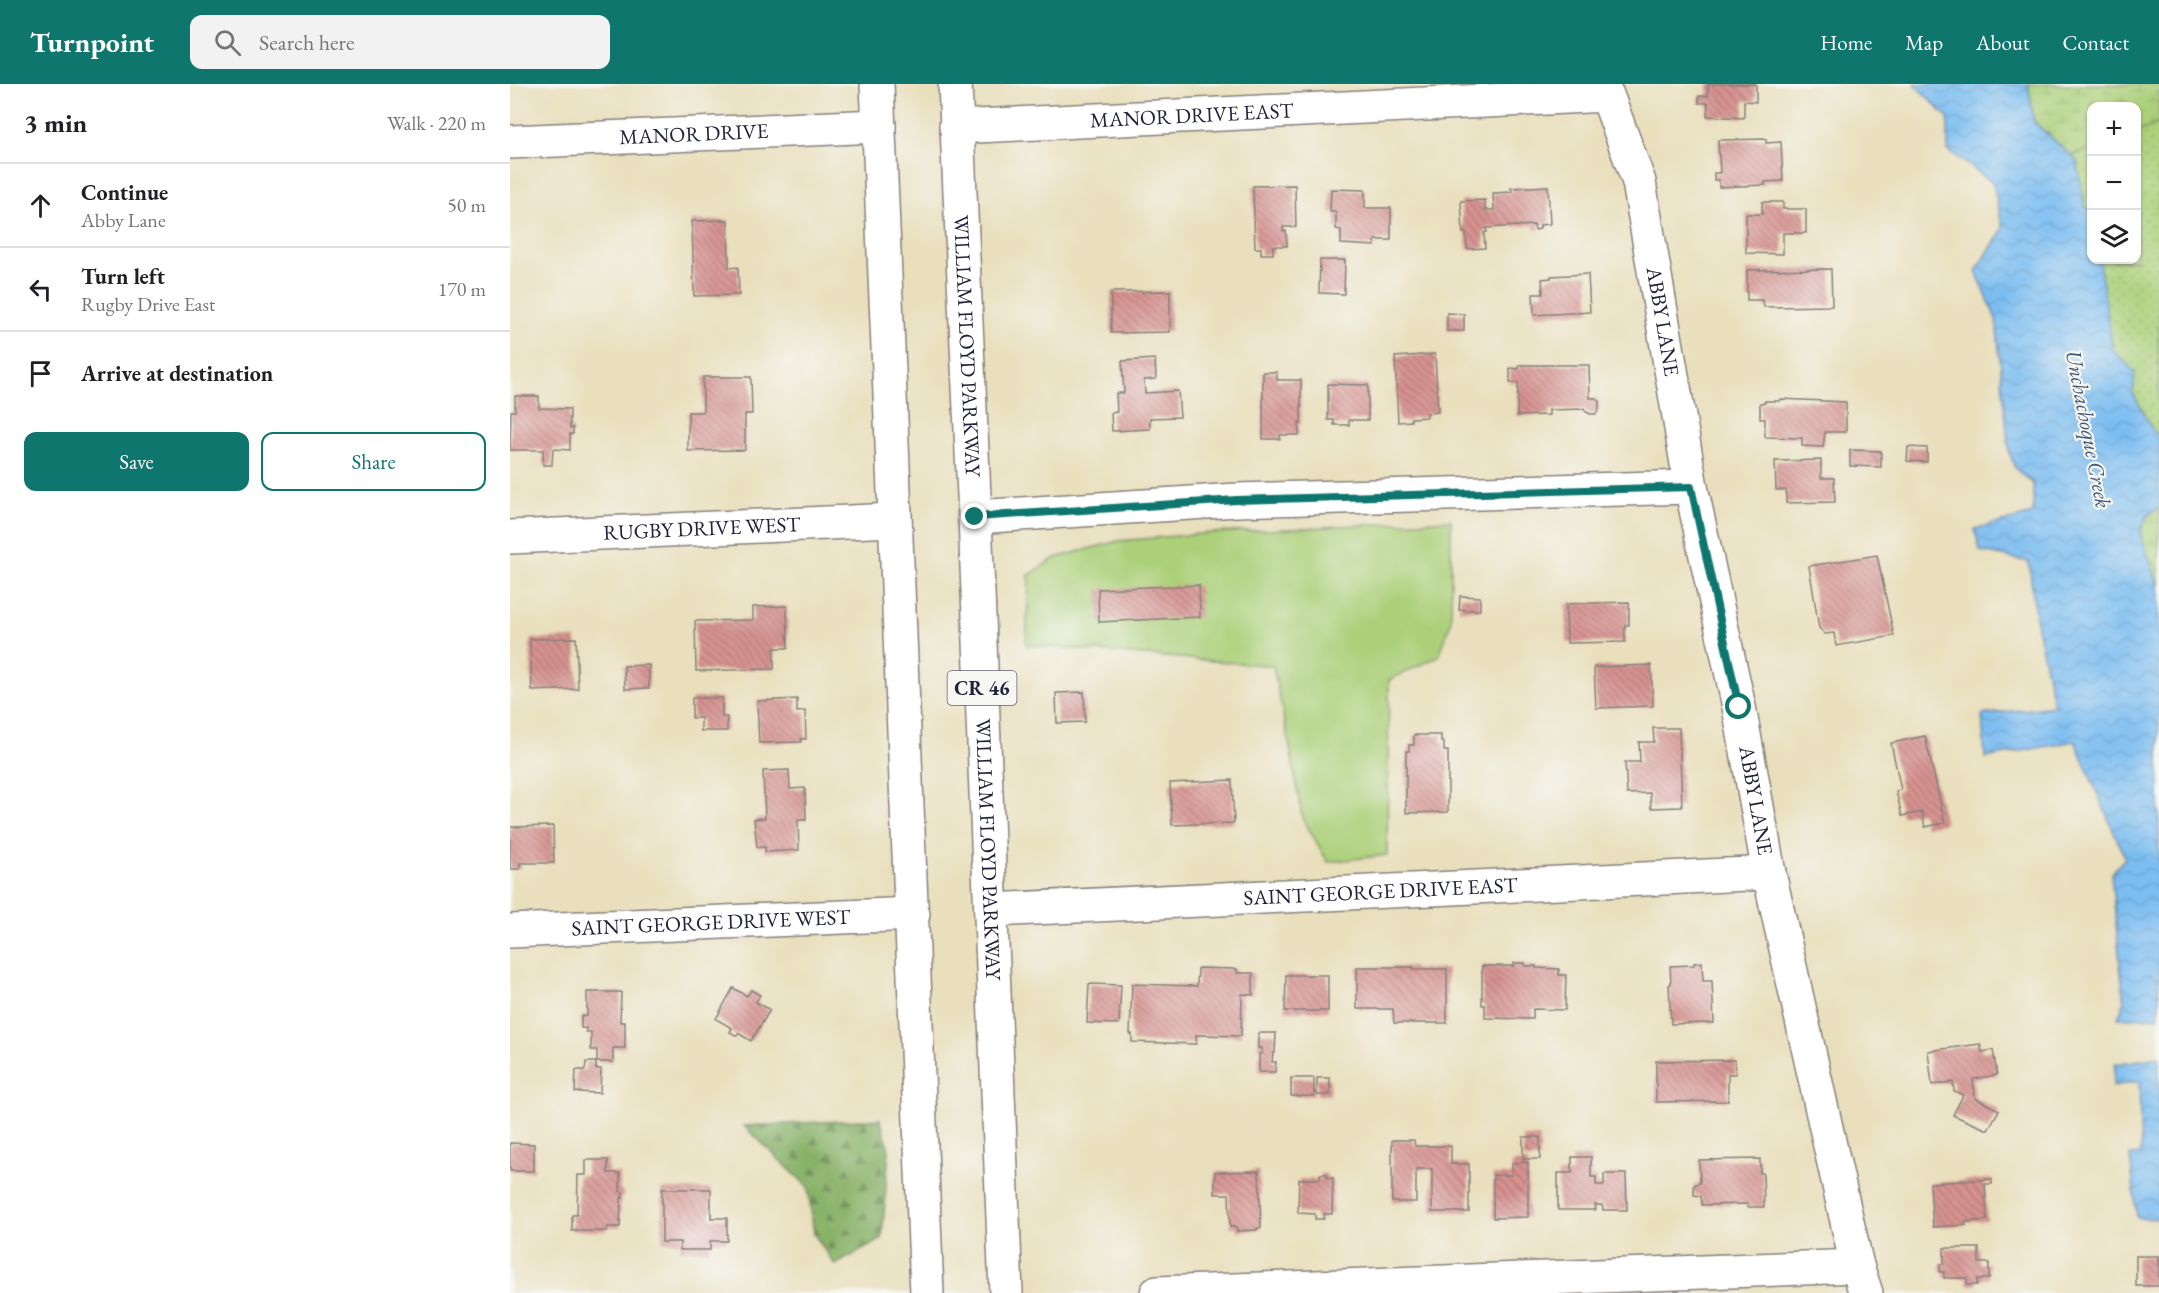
<!DOCTYPE html>
<html lang="en">
<head>
<meta charset="utf-8">
<style>
	:root { --surface:#fff; --page:#f2f2f2; --text:#202124; --muted:#757577; --line:#e0e0e0; --accent:#0f766e }
	body { margin:0; font-family:"EB Garamond",serif; background:var(--page); color:var(--text) }
	.controls { position:absolute; right:18px; top:18px; display:grid; overflow:hidden; border-radius:12px; box-shadow:0 2px 4px #0004 }
	.controls button { width:54px; height:54px; display:grid; place-items:center; padding:0; border:0; border-bottom:2px solid var(--line); background:var(--surface); color:var(--text); font:30px sans-serif }
	.stop { position:absolute; width:18px; height:18px; margin:-14px; border:4px solid #0f766e; border-radius:50%; background:#fff }
	.stop.end { background:#0f766e; border-color:#fff; box-shadow:0 2px 6px #0008 }
	.list { margin:0; padding:0; list-style:none }
	h2 { display:flex; justify-content:space-between; align-items:center; height:78px; margin:0; padding:0 24px; font-size:26px }
	h2 small { font-size:20px; font-weight:400; color:var(--muted) }
	.list li { display:grid; grid-template-columns:39px 1fr auto; gap:18px; align-items:center; box-sizing:border-box; height:84px; padding:0 24px; border-top:2px solid var(--line) }
	.list b { display:block; font-size:22px; white-space:nowrap }
	.list p { margin:0; font-size:20px; white-space:nowrap; color:var(--muted) }
	.list em { font-size:20px; font-style:normal; color:var(--muted) }
	.actions { display:flex; gap:12px; padding:18px 24px }
	.actions a { flex:1; padding:14px 0; border:2px solid var(--accent); border-radius:12px; text-align:center; font-size:21px; color:var(--accent) }
	.actions .main { background:var(--accent); color:#fff }
	.icon { flex:none; width:33px; height:33px; fill:none; stroke:currentColor; stroke-width:2; stroke-linecap:round; stroke-linejoin:round }
	.map { position:relative; flex:none; width:1649px; height:1209px; overflow:hidden }
	header { display:flex; align-items:center; gap:36px; box-sizing:border-box; height:84px; padding:0 30px; background:var(--accent); color:#fff }
	header strong { font-size:28px }
	nav { display:flex; gap:33px; margin-inline-start:auto; font-size:21px }
	.search { width:420px; height:54px; background:var(--page); display:flex; align-items:center; gap:15px; box-sizing:border-box; padding:0 21px; border-radius:12px; color:var(--muted); font-size:22px }
	main { display:flex }
	aside { flex:1; background:var(--surface) }
	.map>svg:first-child { display:block }
	.grass { fill:#acd079; stroke:#67795a; stroke-width:1.5 }
	.forest { fill:url(#forest-firs); stroke:#566a52; stroke-width:1.5 }
	.wetland { fill:url(#wetland-marsh); stroke:#67795a; stroke-width:1.5 }
	.park { fill:url(#park-dots); stroke:#67795a; stroke-width:1.5 }
	.water { fill:url(#water-waves); stroke:#4e7096; stroke-width:1.5 }
	.building { fill:url(#building-back-hatch) }
	.lines { fill:none; stroke-linecap:round; stroke-linejoin:round }
	.street-casing { stroke:#86807c; stroke-width:36 }
	.highway-casing { stroke:#86807c; stroke-width:36 }
	.street { stroke:#fff; stroke-width:33 }
	.highway { stroke:#fff; stroke-width:33 }
	.route { stroke:#0f766e; stroke-width:8 }
	.labels { text-anchor:middle; stroke-width:4.5; stroke-linejoin:round; paint-order:stroke }
	.shield { fill:#f6f6f2; stroke:#626272; stroke-width:1.5 }
	.shield-label { font-size:20px; font-weight:bold; fill:#22223b }
	.street-label { font-size:21px; fill:#22223b; stroke:#f6f6f2 }
	.water-label { font-size:22px; font-style:italic; fill:#41587b; stroke:#f6f6f2 }
</style>
</head>
<body>
<header>
<strong>Turnpoint</strong>
<div class="search"><svg class="icon" aria-label="search" viewBox="0 0 24 24"><circle cx="10" cy="10" r="6"/><path d="M15 15l6 6"/></svg>Search here</div>
<nav><a>Home</a><a>Map</a><a>About</a><a>Contact</a></nav>
</header>
<main>
<aside>
<h2>3 min<small>Walk · 220 m</small></h2>
<ul class="list">
<li><svg class="icon" aria-label="ahead" viewBox="0 0 24 24"><path d="M12 20V5M6 11l6-6 6 6"/></svg><div><b>Continue</b><p>Abby Lane</p></div><em>50 m</em></li>
<li><svg class="icon" aria-label="left" viewBox="0 0 24 24"><path d="M17 20v-9H6M10 6l-5 5 5 5"/></svg><div><b>Turn left</b><p>Rugby Drive East</p></div><em>170 m</em></li>
<li><svg class="icon" aria-label="arrive" viewBox="0 0 24 24"><path d="M6 21V4h12l-3 4 3 4H6"/></svg><div><b>Arrive at destination</b></div></li>
</ul>
<div class="actions"><a class="main">Save</a><a>Share</a></div>
</aside>
<div class="map">
<svg width="1649" height="1209" viewBox="0 0 1649 1209">
	<defs>
		<pattern id="forest-firs" width="22" height="20" patternUnits="userSpaceOnUse" patternTransform="scale(1.5)"><rect width="22" height="20" fill="#89b269"/><path d="M5 1l3.5 6h-7zM16 11l3.5 6h-7z" fill="#709058"/></pattern>
		<pattern id="wetland-marsh" width="20" height="14" patternUnits="userSpaceOnUse" patternTransform="scale(1.5)"><rect width="20" height="14" fill="#acd079"/><path d="M1 5h8M5 5V1M11 12h8M15 12V8" fill="none" stroke="#94b26a"/></pattern>
		<pattern id="park-dots" width="8" height="8" patternUnits="userSpaceOnUse" patternTransform="scale(1.5)"><rect width="8" height="8" fill="#acd079"/><path d="M2 2h.1M6 6h.1" fill="none" stroke="#94b26a" stroke-width="1.8" stroke-linecap="round"/></pattern>
		<pattern id="water-waves" width="16" height="10" patternUnits="userSpaceOnUse" patternTransform="scale(1.5)"><rect width="16" height="10" fill="#7bbdf1"/><path d="M0 5q4-4 8 0t8 0" fill="none" stroke="#6aa2d0"/></pattern>
		<pattern id="building-back-hatch" width="6" height="6" patternUnits="userSpaceOnUse" patternTransform="scale(1.5)"><rect width="6" height="6" fill="#d79390"/><path d="M-1 5l2 2M0 0l6 6M5-1l2 2" fill="none" stroke="#ae7877"/></pattern>
	</defs>
	<rect width="100%" height="100%" fill="#f6f6f2"/>
	<filter id="ink" filterUnits="userSpaceOnUse"><feTurbulence type="fractalNoise" baseFrequency=".0167" numOctaves="2"/><feDisplacementMap in="SourceGraphic" scale="12" xChannelSelector="R" yChannelSelector="G"/><feConvolveMatrix kernelMatrix="1 2 1 2 8 2 1 2 1" color-interpolation-filters="sRGB"/></filter>
	<filter id="wash" filterUnits="userSpaceOnUse"><feTurbulence type="fractalNoise" baseFrequency=".008" numOctaves="4" result="noise"/><feDisplacementMap in="SourceGraphic" scale="24" xChannelSelector="R" yChannelSelector="G"/><feGaussianBlur stdDeviation="1.35" result="paint"/><feColorMatrix in="noise" values="0 0 0 0 0 0 0 0 0 0 0 0 0 0 0 0 0 1.4 0 .05"/><feComposite in="paint" operator="in"/></filter>
	<g filter="url(#wash)">
		<rect width="100%" height="100%" fill="#e9dfbc"/>
		<!-- grass -->
		<polygon class="grass" points="941,436 941,538 929,572 879,596 877,771 818,778 792,733 780,663 763,582 516,561 519,491 545,474 608,457 701,449"/>
		<!-- forest -->
		<polygon class="forest" points="370,1035 379,1065 372,1155 325,1181 304,1150 298,1103 234,1042"/>
		<!-- wetland -->
		<g class="wetland">
			<polygon points="1518,0 1649,0 1649,351 1626,176 1626,22 1582,22 1581,126 1567,77 1524,38"/>
			<polygon points="1649,423 1649,503 1630,449 1637,432"/>
		</g>
		<!-- park -->
		<polygon class="park" points="1649,39 1649,394 1602,411 1548,77 1581,65 1582,176 1626,176 1627,48"/>
		<!-- water -->
		<g class="water">
			<polygon points="1404,0 1518,0 1524,38 1567,77 1575,123 1581,126 1582,176 1589,176 1603,266 1625,288 1623,309 1644,348 1649,351 1649,423 1637,432 1630,449 1649,503 1649,933 1608,934 1614,919 1601,790 1615,774 1565,657 1475,674 1472,631 1544,622 1526,538 1519,478 1470,467 1465,445 1523,430 1523,400 1505,384 1499,367 1486,235 1466,187 1493,145 1483,99 1438,66 1438,34"/>
			<polygon points="1649,973 1649,1135 1627,1134 1620,1071 1631,1070 1629,997 1603,1002 1605,980"/>
		</g>
		<g id="blocks">
			<!-- building -->
			<g class="building">
				<polygon points="1198,0 1246,0 1246,18 1234,17 1234,34 1197,32 1198,19 1189,19 1189,12 1198,12"/>
				<polygon points="1256,55 1256,59 1271,58 1273,97 1255,98 1255,101 1209,103 1209,96 1204,96 1204,89 1210,89 1208,56"/>
				<polygon points="785,101 786,143 773,143 773,147 776,147 777,162 763,162 763,170 751,170 751,164 745,164 743,102"/>
				<polygon points="1038,102 1040,140 1030,141 1030,145 1025,146 1024,141 976,144 977,148 974,149 975,164 957,165 956,149 953,149 951,117 975,116 975,126 984,126 983,109 1002,108 1001,104"/>
				<polygon points="821,105 855,106 855,124 881,124 881,156 865,156 865,162 831,160 831,146 826,145 826,128 820,128"/>
				<polygon points="1252,118 1273,118 1273,125 1296,125 1296,149 1273,149 1273,170 1236,169 1236,130 1252,130"/>
				<polygon points="218,136 219,184 228,183 229,211 184,212 182,137"/>
				<polygon points="810,176 835,176 834,210 809,209"/>
				<polygon points="1321,185 1322,222 1254,223 1253,216 1237,216 1237,186"/>
				<polygon points="1078,190 1080,228 1024,231 1023,210 1033,210 1032,195 1041,194 1041,192"/>
				<polygon points="660,207 660,248 601,249 601,208"/>
				<polygon points="937,229 954,230 954,247 937,247"/>
				<polygon points="925,270 928,328 917,329 917,333 901,334 901,337 888,338 885,273"/>
				<polygon points="645,275 646,295 634,296 635,309 668,307 670,333 640,334 640,345 602,347 601,329 607,328 606,309 614,309 612,277"/>
				<polygon points="1009,281 1079,281 1080,314 1086,314 1089,317 1089,325 1086,330 1080,330 1075,327 1074,325 1039,326 1039,331 1007,332 1008,299 1000,299 1000,284 1009,285"/>
				<polygon points="753,288 767,288 767,296 791,296 791,340 789,340 789,351 770,351 770,355 753,355"/>
				<polygon points="193,293 241,293 242,330 235,330 235,366 178,367 178,328 193,328"/>
				<polygon points="818,300 858,301 858,336 839,336 839,341 824,341 824,336 818,336"/>
				<polygon points="5,312 29,312 29,324 60,325 60,344 63,344 63,350 60,350 60,366 43,365 42,381 33,381 33,366 0,366 1,327 5,327"/>
				<polygon points="1270,315 1336,318 1336,348 1315,348 1313,363 1292,362 1292,354 1255,353 1255,335 1250,335 1250,319 1255,319 1255,317 1270,317"/>
				<polygon points="1398,363 1417,364 1417,378 1397,377"/>
				<polygon points="1340,366 1371,367 1371,383 1340,382"/>
				<polygon points="1311,376 1311,394 1324,394 1325,418 1276,419 1276,406 1266,406 1265,377"/>
				<polygon points="1367,471 1384,552 1326,562 1324,549 1315,550 1309,544 1299,482"/>
				<polygon points="689,501 690,533 589,538 588,505"/>
				<polygon points="950,512 970,513 970,526 949,526"/>
				<polygon points="1119,518 1119,541 1115,541 1115,558 1057,559 1056,520"/>
				<polygon points="277,522 278,564 264,564 264,585 186,587 185,537 243,536 243,523"/>
				<polygon points="66,554 68,605 22,607 20,555"/>
				<polygon points="139,581 139,604 115,605 114,582"/>
				<polygon points="1141,581 1143,622 1086,624 1084,583"/>
				<polygon points="574,608 575,638 547,639 546,609"/>
				<polygon points="182,614 212,614 212,633 217,633 217,647 191,647 191,634 182,634"/>
				<polygon points="287,615 287,628 295,627 296,655 291,655 291,658 249,659 247,617"/>
				<polygon points="1143,644 1169,644 1172,723 1141,724 1140,709 1117,710 1115,678 1130,678 1129,658 1144,658"/>
				<polygon points="904,651 931,651 931,658 934,658 934,667 938,667 938,728 896,729 896,667 899,667 899,661 904,661"/>
				<polygon points="1415,652 1435,739 1415,743 1412,728 1392,732 1386,707 1391,706 1381,659"/>
				<polygon points="279,686 280,705 295,704 296,736 288,736 289,766 255,768 255,763 247,763 244,735 255,734 253,687"/>
				<polygon points="722,696 724,739 662,741 660,699"/>
				<polygon points="43,742 44,779 10,779 10,785 0,785 0,743"/>
				<polygon points="1192,878 1193,897 1202,897 1204,939 1161,940 1159,901 1161,900 1160,882 1184,881 1184,879"/>
				<polygon points="1004,879 1015,879 1015,882 1026,882 1026,884 1049,885 1049,891 1056,891 1055,926 1023,925 1023,935 975,934 975,921 972,921 972,882 1004,882"/>
				<polygon points="847,883 903,883 903,885 937,885 937,939 884,939 883,925 847,925"/>
				<polygon points="688,884 727,885 727,889 743,889 743,911 732,910 731,952 686,951 686,960 622,958 622,950 620,950 622,900 687,902"/>
				<polygon points="776,891 818,891 818,927 775,927"/>
				<polygon points="579,900 611,901 609,940 577,939"/>
				<polygon points="223,904 237,912 241,906 250,911 246,918 260,926 241,957 228,949 227,952 220,948 222,944 206,935"/>
				<polygon points="77,908 111,908 110,938 115,938 115,964 103,964 103,978 87,978 87,966 81,966 81,948 76,948 76,944 71,944 71,932 77,932"/>
				<polygon points="748,949 766,949 765,969 763,969 762,978 766,978 765,988 749,988 749,970 752,970 752,964 748,964"/>
				<polygon points="1470,960 1472,968 1483,966 1487,991 1463,995 1465,1014 1489,1026 1478,1046 1443,1031 1453,1011 1444,1007 1443,998 1422,1001 1418,967"/>
				<polygon points="1225,976 1226,990 1218,990 1218,1017 1146,1018 1146,977"/>
				<polygon points="76,978 86,978 86,985 91,985 90,1009 65,1008 66,986 75,986"/>
				<rect x="781" y="994" width="23" height="18"/>
				<rect x="807" y="994" width="13" height="17"/>
				<rect x="1013" y="1053" width="17" height="22"/>
				<polygon points="882,1056 904,1056 905,1062 941,1062 941,1080 959,1080 959,1128 922,1128 922,1085 906,1085 906,1118 882,1118"/>
				<polygon points="0,1059 24,1060 24,1087 0,1087"/>
				<polygon points="1062,1073 1081,1073 1081,1093 1086,1093 1086,1101 1094,1101 1094,1090 1116,1090 1117,1126 1093,1126 1092,1121 1085,1121 1086,1126 1048,1126 1048,1089 1062,1089"/>
				<polygon points="1250,1075 1250,1089 1253,1089 1254,1123 1238,1123 1238,1120 1192,1121 1191,1112 1184,1111 1184,1101 1190,1099 1189,1076"/>
				<polygon points="76,1076 98,1076 98,1089 110,1089 110,1107 113,1108 113,1114 111,1114 110,1143 97,1143 97,1147 62,1147 62,1131 67,1131 68,1091 76,1091"/>
				<polygon points="1018,1078 1018,1133 983,1134 983,1091 1002,1091 1002,1079"/>
				<polygon points="749,1087 751,1144 747,1144 747,1146 727,1147 727,1143 720,1143 719,1110 705,1110 705,1088"/>
				<polygon points="810,1090 817,1090 817,1094 823,1094 822,1130 814,1130 814,1135 805,1135 805,1130 788,1129 789,1095 810,1095"/>
				<polygon points="1482,1095 1482,1100 1475,1100 1477,1136 1455,1138 1456,1141 1423,1143 1420,1099"/>
				<polygon points="152,1105 201,1105 201,1134 217,1134 217,1157 200,1157 200,1166 170,1166 170,1158 152,1158"/>
				<polygon points="1434,1164 1469,1164 1469,1179 1479,1179 1479,1195 1467,1195 1467,1201 1457,1201 1457,1194 1434,1194 1434,1188 1430,1188 1430,1180 1434,1180"/>
				<rect x="1626" y="1172" width="23" height="30"/>
			</g>
		</g>
	</g>
	<g filter="url(#ink)">
		<use href="#blocks" fill-opacity="0" stroke="#86807c" stroke-width="1.5"/>
		<g class="lines">
			<defs>
				<g id="street">
					<path id="s1" d="M 446,43 L 1097,11 L 1129,98 L 1181,403 L 1229,623 L 1259,789 L 1347,1182 L 1356,1209"/>
					<path id="s2" d="M 0,58 L 369,42"/>
					<polyline points="465,433 727,416 1181,403"/>
					<path id="s3" d="M 0,453 L 384,436"/>
					<path id="s4" d="M 481,826 L 1259,789"/>
					<path id="s5" d="M 0,847 L 403,830"/>
					<polyline points="647,1209 1347,1182"/>
				</g>
				<g id="highway">
					<path d="M 367,0 C 383,403 402,806 417,1209"/>
					<path id="s6" d="M 445,0 L 465,433 L 496,1209"/>
				</g>
			</defs>
			<!-- street casing -->
			<use href="#street" class="street-casing"/>
			<!-- highway casing -->
			<use href="#highway" class="highway-casing"/>
			<!-- street -->
			<use href="#street" class="street"/>
			<!-- highway -->
			<use href="#highway" class="highway"/>
		</g>
	</g>
	<g class="lines" filter="url(#ink)">
		<!-- route -->
		<polyline class="route" points="465,433 727,416 1181,403 1229,623"/>
	</g>
	<g class="labels">
		<!-- shield labels -->
		<rect class="shield" x="437.5" y="587" width="69" height="34" rx="4.5"/>
		<g class="shield-label">
			<text x="472" y="611">CR 46</text>
		</g>
		<!-- street labels -->
		<g class="street-label">
			<text dy="7" stroke="none"><textPath href="#s1" startOffset="236">MANOR DRIVE EAST</textPath></text>
			<text dy="7" stroke="none"><textPath href="#s2" startOffset="184">MANOR DRIVE</textPath></text>
			<text dy="7" stroke="none"><textPath href="#s1" startOffset="886">ABBY LANE</textPath></text>
			<text dy="7" stroke="none"><textPath href="#s6" startOffset="262">WILLIAM FLOYD PARKWAY</textPath></text>
			<text dy="7" stroke="none"><textPath href="#s3" startOffset="192">RUGBY DRIVE WEST</textPath></text>
			<text dy="7" stroke="none"><textPath href="#s1" startOffset="1374">ABBY LANE</textPath></text>
			<text dy="7" stroke="none"><textPath href="#s6" startOffset="766">WILLIAM FLOYD PARKWAY</textPath></text>
			<text dy="7" stroke="none"><textPath href="#s4" startOffset="390">SAINT GEORGE DRIVE EAST</textPath></text>
			<text dy="7" stroke="none"><textPath href="#s5" startOffset="201">SAINT GEORGE DRIVE WEST</textPath></text>
		</g>
		<!-- water labels -->
		<g class="water-label">
			<text transform="translate(1579 345) rotate(79)" y="8">Unchachoque Creek</text>
		</g>
	</g>
</svg>
<div class="controls">
<button>+</button>
<button>−</button>
<button><svg class="icon" aria-label="layers" viewBox="0 0 24 24"><path d="M12 4l9 5-9 5-9-5zM3 14l9 5 9-5"/></svg></button>
</div>
<div class="stop" style="left:1229px;top:623px"></div>
<div class="stop end" style="left:465px;top:433px"></div>
</div>
</main>
</body>
</html>
